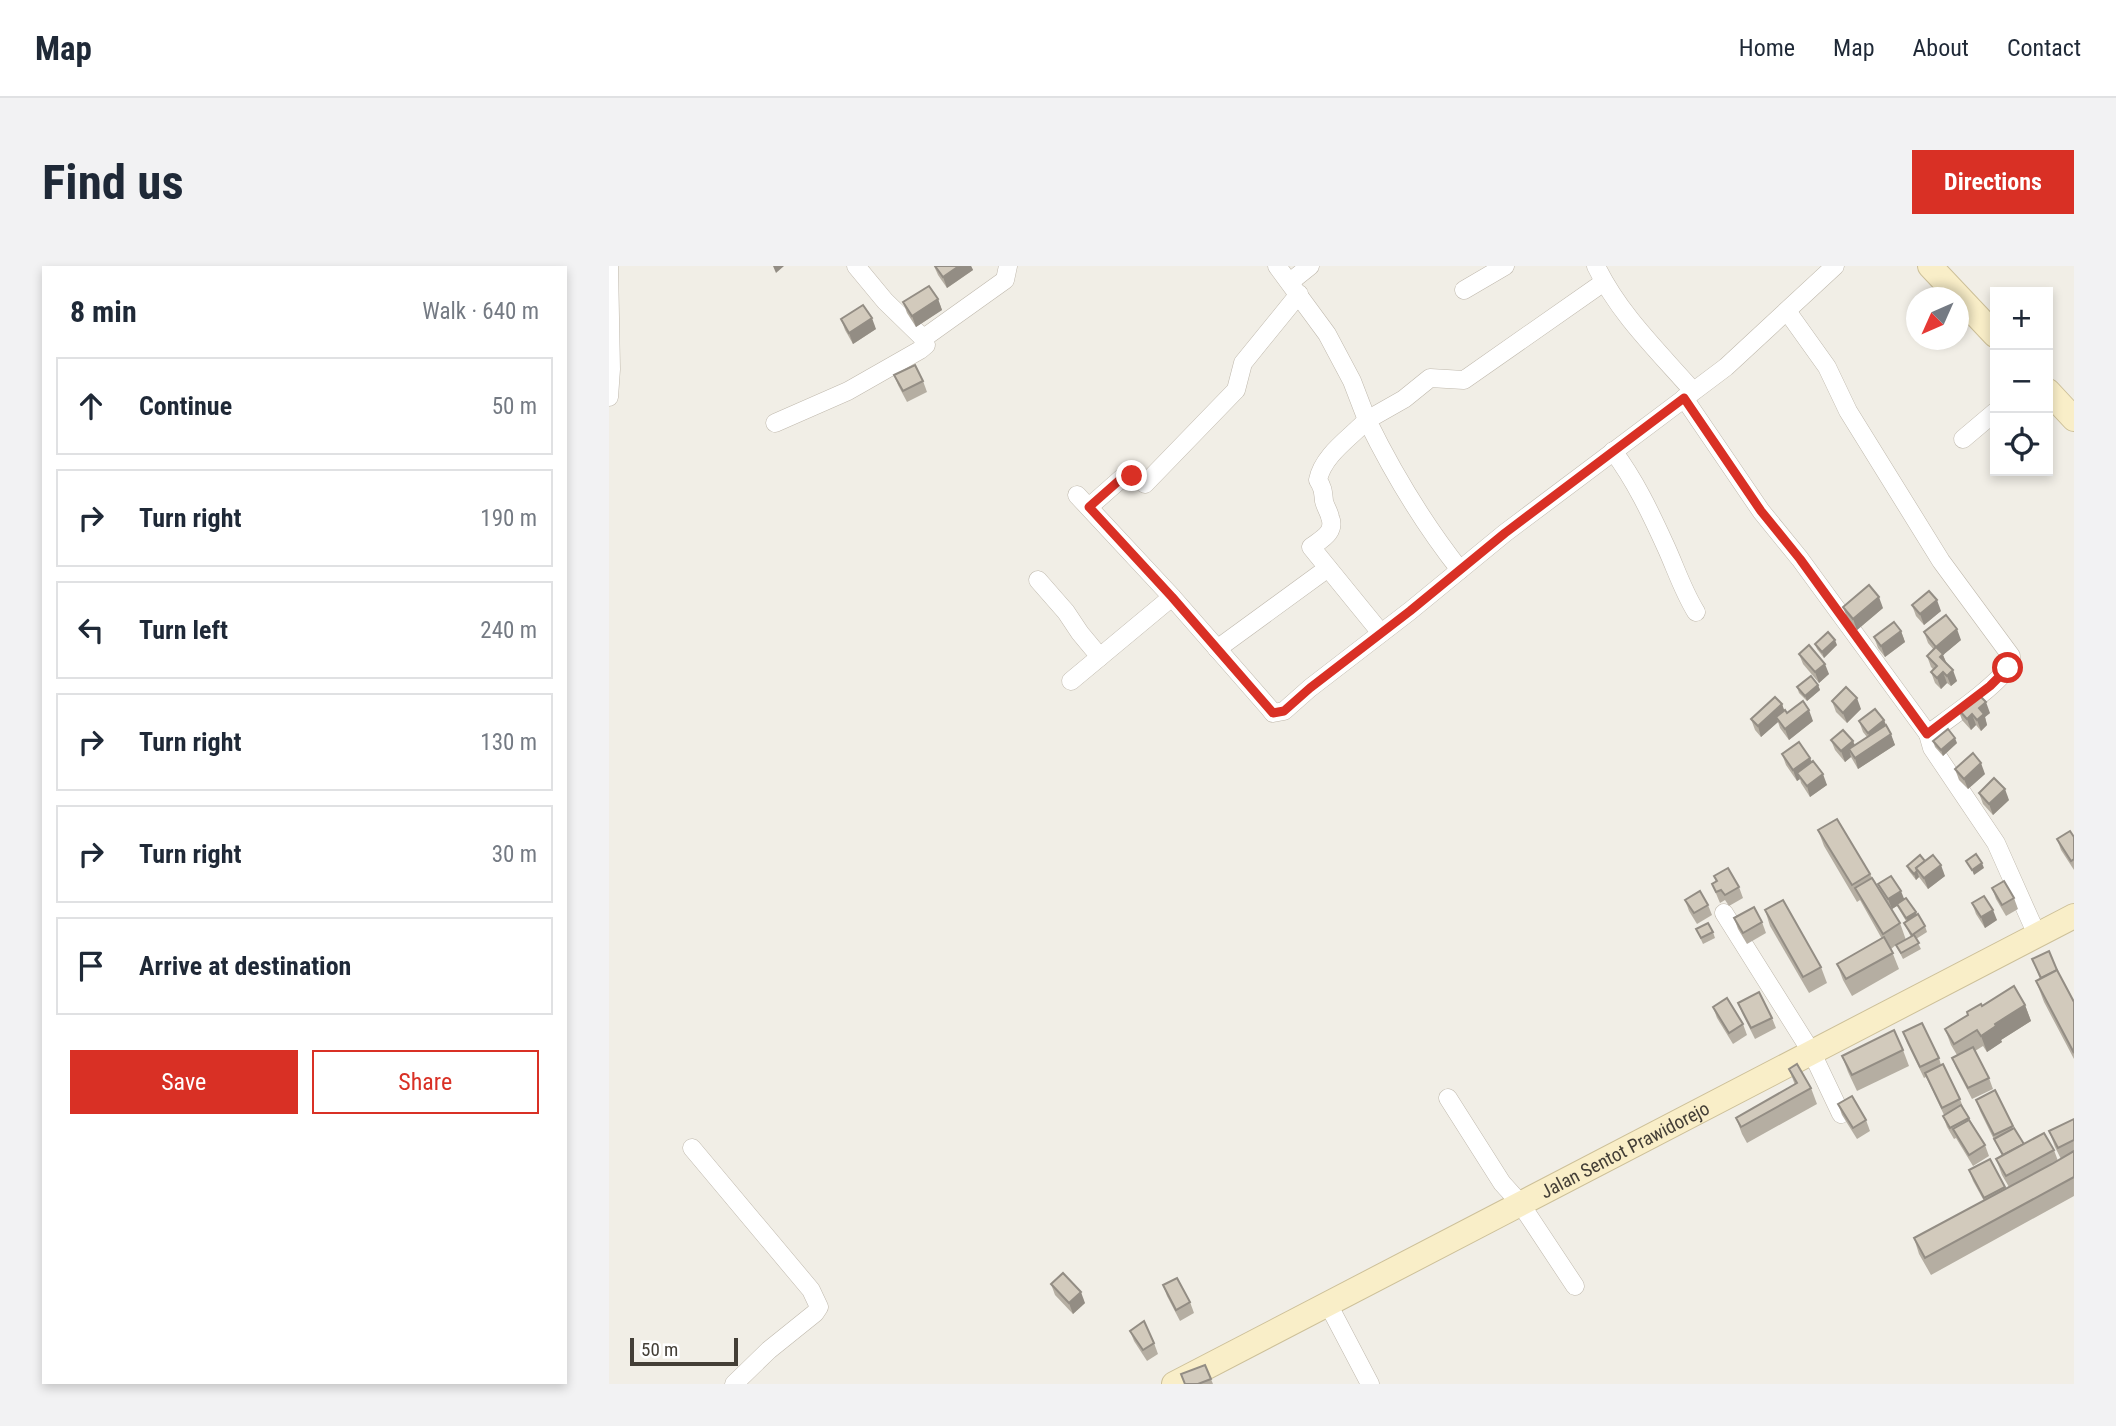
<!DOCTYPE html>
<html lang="en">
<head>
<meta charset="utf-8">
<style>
	:root { --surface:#fff; --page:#f2f2f3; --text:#1f2937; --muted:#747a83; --line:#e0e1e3; --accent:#d93025 }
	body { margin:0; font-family:"Roboto Condensed",sans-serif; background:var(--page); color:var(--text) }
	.controls { position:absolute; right:21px; top:21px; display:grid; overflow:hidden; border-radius:0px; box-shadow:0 4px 10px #0003 }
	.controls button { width:63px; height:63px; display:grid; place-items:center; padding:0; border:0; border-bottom:2px solid var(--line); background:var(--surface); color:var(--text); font:35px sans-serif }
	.compass { position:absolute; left:1297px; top:21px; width:63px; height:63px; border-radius:50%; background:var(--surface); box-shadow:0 4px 10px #0003; rotate:225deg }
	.scale { position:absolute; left:21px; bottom:18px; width:108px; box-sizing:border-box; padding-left:7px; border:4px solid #433e36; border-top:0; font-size:19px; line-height:24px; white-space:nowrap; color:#433e36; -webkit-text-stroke:5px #fff; paint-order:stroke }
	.stop { position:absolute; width:21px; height:21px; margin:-16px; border:5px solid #d93025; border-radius:50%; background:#fff }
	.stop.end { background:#d93025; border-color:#fff; box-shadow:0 2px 7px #0008 }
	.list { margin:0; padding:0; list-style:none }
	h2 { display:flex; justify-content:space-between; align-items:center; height:91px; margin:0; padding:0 28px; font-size:30px }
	h2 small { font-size:23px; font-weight:400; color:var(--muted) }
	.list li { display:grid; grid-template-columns:46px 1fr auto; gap:21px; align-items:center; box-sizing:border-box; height:98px; margin:0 14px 14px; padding:0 14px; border:2px solid var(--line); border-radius:0px }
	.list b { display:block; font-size:26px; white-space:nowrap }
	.list em { font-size:23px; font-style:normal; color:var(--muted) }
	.actions { display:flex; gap:14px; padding:21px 28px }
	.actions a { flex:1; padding:16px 0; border:2px solid var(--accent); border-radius:0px; text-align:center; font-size:24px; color:var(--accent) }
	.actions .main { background:var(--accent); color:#fff }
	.icon { flex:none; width:38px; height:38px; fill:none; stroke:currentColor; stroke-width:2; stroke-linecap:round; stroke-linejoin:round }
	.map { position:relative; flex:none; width:1465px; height:1118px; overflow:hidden; border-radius:0px }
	header { display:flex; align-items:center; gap:42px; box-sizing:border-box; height:98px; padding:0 35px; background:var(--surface); border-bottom:2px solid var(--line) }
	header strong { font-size:33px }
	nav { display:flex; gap:38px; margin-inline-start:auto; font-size:24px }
	.intro { display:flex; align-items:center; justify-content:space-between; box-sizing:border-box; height:168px; padding:0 42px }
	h1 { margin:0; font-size:49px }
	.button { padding:18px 32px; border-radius:0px; background:var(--accent); color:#fff; font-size:24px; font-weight:700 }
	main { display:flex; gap:42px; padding:0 42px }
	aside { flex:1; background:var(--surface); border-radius:0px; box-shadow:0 4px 10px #0003 }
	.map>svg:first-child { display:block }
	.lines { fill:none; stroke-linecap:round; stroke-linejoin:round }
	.minor-casing { stroke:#bfb8ac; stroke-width:19 }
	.secondary-casing { stroke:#cdc099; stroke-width:26 }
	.minor { stroke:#fff; stroke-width:18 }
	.secondary { stroke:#f9eec8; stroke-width:24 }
	.wall { fill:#b5aea2; fill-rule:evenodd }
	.shaded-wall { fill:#938d84 }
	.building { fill:#d2cabc; stroke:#938d84; stroke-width:2 }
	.route { stroke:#d93025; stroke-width:9 }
	.labels { text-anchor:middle; stroke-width:5; stroke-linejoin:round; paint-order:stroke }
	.street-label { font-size:19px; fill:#433e36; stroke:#fff }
</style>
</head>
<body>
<header>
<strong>Map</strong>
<nav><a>Home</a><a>Map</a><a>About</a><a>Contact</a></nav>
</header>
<div class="intro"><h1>Find us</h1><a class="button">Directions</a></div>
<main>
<aside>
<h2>8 min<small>Walk · 640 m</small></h2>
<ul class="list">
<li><svg class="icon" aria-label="ahead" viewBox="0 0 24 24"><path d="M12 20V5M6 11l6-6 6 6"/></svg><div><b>Continue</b></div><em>50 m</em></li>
<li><svg class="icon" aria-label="right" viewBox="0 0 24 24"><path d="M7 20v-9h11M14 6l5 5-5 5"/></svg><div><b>Turn right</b></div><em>190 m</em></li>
<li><svg class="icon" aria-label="left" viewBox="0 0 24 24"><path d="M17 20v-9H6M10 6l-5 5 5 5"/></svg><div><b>Turn left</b></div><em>240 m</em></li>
<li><svg class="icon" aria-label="right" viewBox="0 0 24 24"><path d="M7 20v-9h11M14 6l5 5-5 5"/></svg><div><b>Turn right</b></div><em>130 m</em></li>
<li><svg class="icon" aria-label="right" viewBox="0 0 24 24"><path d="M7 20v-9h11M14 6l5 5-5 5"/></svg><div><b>Turn right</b></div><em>30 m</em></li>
<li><svg class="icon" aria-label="arrive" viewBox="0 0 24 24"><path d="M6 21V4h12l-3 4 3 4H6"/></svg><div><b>Arrive at destination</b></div></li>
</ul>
<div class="actions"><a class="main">Save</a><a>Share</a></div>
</aside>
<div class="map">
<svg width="1465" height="1118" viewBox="0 0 1465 1118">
	<rect width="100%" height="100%" fill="#f1eee6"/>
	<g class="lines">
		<defs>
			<g id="minor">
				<polyline points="247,0 276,35 313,71 319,69 396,14 399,0"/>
				<path d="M 668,0 L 718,68 L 743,115 L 758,154 C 741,172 714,189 709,214 C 714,222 714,225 715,235 C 716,240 720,246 721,251 C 727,266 713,273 702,281 L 772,367"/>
				<path d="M 987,0 C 1010,48 1050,86 1084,125"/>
				<polyline points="681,16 701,0"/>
				<polyline points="855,24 896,0"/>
				<path d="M 1178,45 L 1218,101 L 1239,145 L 1332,295 L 1402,390 C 1402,395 1403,396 1400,400 C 1388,420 1339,453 1319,468 L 1323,482 L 1387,577 L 1428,669"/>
				<polyline points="0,131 2,103 0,0"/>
				<polyline points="1075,132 1152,245 1191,293 1319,468"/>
				<polyline points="166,157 239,125 311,84 317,79 313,71"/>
				<polyline points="1354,173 1386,146"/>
				<path d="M 1004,185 C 1026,214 1042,248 1057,281 C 1067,303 1074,325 1087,346"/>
				<polyline points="468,229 563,331 661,443 664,447 675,445 701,422 801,345 896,267 1117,101 1226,0"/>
				<polyline points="480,241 514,211 528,212 536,218 627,124 634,97 690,28"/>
				<path d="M 851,304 C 814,257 784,207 758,154 L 795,133 L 821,112 L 855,114 L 995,16"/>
				<polyline points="429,314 457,346 471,367 491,391"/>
				<polyline points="608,383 719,302"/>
				<polyline points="462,415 563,331"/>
				<polyline points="1115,647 1203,787 1232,848"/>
				<polyline points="839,832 893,917 911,937 966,1020"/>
				<polyline points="83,882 202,1024 210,1041 206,1047 160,1084 125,1118"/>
				<polyline points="719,1038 761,1118"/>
			</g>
			<g id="secondary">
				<polyline points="1321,0 1386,69"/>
				<polyline points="1439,125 1465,153"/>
				<path id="s1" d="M 565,1118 L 1465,650"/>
			</g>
		</defs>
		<!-- minor casing -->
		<use href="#minor" class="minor-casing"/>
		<!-- secondary casing -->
		<use href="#secondary" class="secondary-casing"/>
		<!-- minor -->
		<use href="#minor" class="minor"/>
		<!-- secondary -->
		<use href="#secondary" class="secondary"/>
	</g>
	<!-- wall -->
	<g class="wall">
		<polygon points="325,0 362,0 364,4 338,22 329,9"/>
		<polygon points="329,33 333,44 307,61 298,47 294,36"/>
		<polygon points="232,53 267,63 244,78 236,64"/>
		<polygon points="285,109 314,115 318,126 298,136 289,119"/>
		<polygon points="1303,339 1332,345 1315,359 1307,350"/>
		<polygon points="1234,341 1274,342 1248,364 1238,352"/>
		<polygon points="1292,365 1296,376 1276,391 1269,382 1265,371"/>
		<polygon points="1315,366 1352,374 1334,389 1338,398 1348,415 1342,420 1338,417 1332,423 1326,417 1322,406 1325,404 1322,401 1318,390 1325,384 1319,377"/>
		<polygon points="1206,378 1228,379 1215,392 1208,383"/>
		<polygon points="1190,388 1220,408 1210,417 1194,398"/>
		<polygon points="1209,419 1211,424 1198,435 1190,427 1188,421"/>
		<polygon points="1223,435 1252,443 1238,457 1227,446"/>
		<polygon points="1173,438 1175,445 1178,447 1204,455 1180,474 1171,462 1169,456 1152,471 1146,464 1142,453"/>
		<polygon points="1349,443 1381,447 1376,451 1378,459 1372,465 1367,459 1362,464 1353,454"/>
		<polygon points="1275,454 1286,479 1249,503 1242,491 1236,496 1226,484 1222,474 1244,475 1246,479 1258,471 1254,466 1250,455"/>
		<polygon points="1324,475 1348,477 1334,490 1326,481"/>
		<polygon points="1173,488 1201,492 1203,496 1218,519 1201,531 1192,517 1191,513 1188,515 1177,499"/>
		<polygon points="1346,503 1376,508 1359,523 1350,514"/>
		<polygon points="1370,527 1400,534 1384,549 1374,538"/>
		<path d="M 1209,564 L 1261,608 L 1273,628 L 1269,618 L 1295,633 L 1316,660 L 1318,666 L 1307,673 L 1312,683 L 1294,693 L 1287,679 L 1282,683 L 1290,703 L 1243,730 L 1234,714 L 1228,698 L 1273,673 L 1251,634 L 1248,636 L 1215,580 ZM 1275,632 L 1283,643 L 1288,640 L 1297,655 L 1295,657 L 1302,671 L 1297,674 L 1291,657 Z"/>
		<polygon points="1465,571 1465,604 1452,584 1448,573"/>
		<polygon points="1316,595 1336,610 1319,623 1310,611 1307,614 1300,605 1298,600"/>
		<polygon points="1105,610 1130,621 1134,632 1120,640 1116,634 1111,637 1103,618 1107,616"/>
		<polygon points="1383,622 1405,632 1409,643 1397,650 1387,633"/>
		<polygon points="1076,634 1099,639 1103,649 1088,658 1080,645"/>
		<polygon points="1363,637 1388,654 1376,662 1367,648"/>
		<polygon points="1156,644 1212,701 1218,717 1200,727 1161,660"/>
		<polygon points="1125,652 1153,656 1157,667 1138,678 1129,663"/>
		<polygon points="1087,663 1104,666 1106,672 1094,678"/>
		<polygon points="1423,693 1448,704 1465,736 1465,793 1435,736 1427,715 1431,713"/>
		<polygon points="1129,737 1163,752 1167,762 1146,773 1133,747"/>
		<polygon points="1416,739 1422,755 1392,774 1393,776 1378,786 1374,780 1366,785 1380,812 1384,823 1363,833 1347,802 1343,792 1348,789 1342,779 1336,763"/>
		<polygon points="1104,741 1134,758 1138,769 1124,778 1108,752"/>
		<polygon points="1294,766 1330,792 1332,799 1351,833 1355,844 1376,879 1380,890 1364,900 1347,872 1345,873 1338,861 1334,850 1335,849 1317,811 1315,812 1298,777"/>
		<polygon points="1294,784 1300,800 1248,825 1239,806 1233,790"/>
		<polygon points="1180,803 1202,822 1208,838 1138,877 1133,868 1127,852 1186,819"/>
		<polygon points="1386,824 1404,862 1415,878 1445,884 1449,895 1452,893 1446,881 1440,865 1465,853 1465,930 1322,1009 1310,988 1305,972 1375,935 1364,915 1360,904 1381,893 1396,923 1400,921 1393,909 1387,893 1393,890 1371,845 1367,834"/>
		<polygon points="1229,838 1257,854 1261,865 1248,873 1233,849"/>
		<polygon points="442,1018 476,1037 464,1048 446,1029"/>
		<polygon points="554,1019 581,1036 585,1047 571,1055 558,1030"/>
		<polygon points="521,1065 545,1077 549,1088 538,1095 525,1075"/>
		<polygon points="596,1099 604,1118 576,1118"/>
	</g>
	<!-- shaded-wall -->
	<g class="shaded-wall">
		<polygon points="164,0 175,0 167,7"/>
		<polygon points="350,0 362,0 364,4 338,22 334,11"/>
		<polygon points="329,33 333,44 307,61 303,50"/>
		<polygon points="263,52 267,63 244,78 240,67"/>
		<polygon points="1270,331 1274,342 1248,364 1244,353"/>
		<polygon points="1328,334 1332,345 1315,359 1311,348"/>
		<polygon points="1348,363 1352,374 1334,389 1338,399 1335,402 1327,381"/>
		<polygon points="1292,365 1296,376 1276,391 1272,380"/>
		<polygon points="1226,374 1228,379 1215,392 1213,386"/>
		<polygon points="1216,398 1220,408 1210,417 1206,406"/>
		<polygon points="1344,404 1348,415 1342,420 1338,410"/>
		<polygon points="1334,406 1338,417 1332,423 1328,412"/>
		<polygon points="1209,419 1211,424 1198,435 1196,430"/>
		<polygon points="1248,432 1252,443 1238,457 1234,447"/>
		<polygon points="1377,436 1381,447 1376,451 1378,459 1372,465 1368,454 1370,442"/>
		<polygon points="1173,438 1177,449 1167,451 1169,456 1152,471 1149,460"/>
		<polygon points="1200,444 1204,455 1180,474 1176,463"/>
		<polygon points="1363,448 1367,459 1362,464 1358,453"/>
		<polygon points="1275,454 1279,465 1263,478 1259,467"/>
		<polygon points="1282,468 1286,479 1249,503 1246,492"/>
		<polygon points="1346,472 1348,477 1334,490 1332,484"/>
		<polygon points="1244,475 1248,486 1240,483 1242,491 1236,496 1232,485"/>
		<polygon points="1201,492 1205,503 1188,507 1191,513 1188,515 1184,504"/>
		<polygon points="1372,497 1376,508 1359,523 1355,513"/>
		<polygon points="1214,508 1218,519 1201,531 1198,520"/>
		<polygon points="1396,523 1400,534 1384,549 1380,538"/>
		<polygon points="1373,597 1375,602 1365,609 1363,604"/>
		<polygon points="1332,599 1336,610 1319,623 1315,612"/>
		<polygon points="1308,605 1310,611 1307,614 1305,608"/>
		<polygon points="1292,625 1296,635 1283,643 1279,633"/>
		<polygon points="1384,644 1388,654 1376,662 1372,651"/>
		<polygon points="1307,646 1309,652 1299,658 1297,652"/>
		<polygon points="1416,739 1422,755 1392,774 1393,776 1378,786 1372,770 1386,758"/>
		<polygon points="472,1026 476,1037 464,1048 460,1037"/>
	</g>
	<!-- building -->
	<g class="building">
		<polygon points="326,0 350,0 334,11"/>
		<polygon points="320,20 329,33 303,50 294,36"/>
		<polygon points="254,39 263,52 240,67 232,53"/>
		<polygon points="306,99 314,115 294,125 285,109"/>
		<polygon points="1260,319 1270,331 1244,353 1234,341"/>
		<polygon points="1320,325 1328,334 1311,348 1303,339"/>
		<polygon points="1337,349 1348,363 1327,381 1315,366"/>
		<polygon points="1285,356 1292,365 1272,380 1265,371"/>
		<polygon points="1219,366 1226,374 1213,386 1206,378"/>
		<polygon points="1200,379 1216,398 1206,406 1190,388"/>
		<polygon points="1327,381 1334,388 1331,391 1344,404 1338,410 1334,406 1328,412 1322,406 1328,400 1318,390"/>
		<polygon points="1202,410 1209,419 1196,430 1188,421"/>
		<polygon points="1237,421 1248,432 1234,447 1223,435"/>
		<polygon points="1368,427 1377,436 1370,442 1375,448 1368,454 1363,448 1358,453 1349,443"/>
		<polygon points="1166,431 1173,438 1149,460 1142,453"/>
		<polygon points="1194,435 1200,444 1176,463 1167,451 1176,444 1178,447"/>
		<polygon points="1266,443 1275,454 1259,467 1250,455"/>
		<polygon points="1277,459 1282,468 1246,492 1240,483"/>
		<polygon points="1339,463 1346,472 1332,484 1324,475"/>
		<polygon points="1234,464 1244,475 1232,485 1222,474"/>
		<polygon points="1190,476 1201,492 1184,504 1173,488"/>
		<polygon points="1364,487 1372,497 1355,513 1346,503"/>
		<polygon points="1204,495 1214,508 1198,520 1188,507"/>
		<polygon points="1385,512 1396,523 1380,538 1370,527"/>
		<polygon points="1228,553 1261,608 1243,619 1209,564"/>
		<polygon points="1461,565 1465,571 1465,593 1462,595 1448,573"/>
		<polygon points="1367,588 1373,597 1363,604 1357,595"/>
		<polygon points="1311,589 1316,595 1307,602 1308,605 1305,608 1298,600"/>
		<polygon points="1324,589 1332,599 1315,612 1307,602"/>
		<polygon points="1119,602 1130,621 1116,629 1112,624 1107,626 1103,618 1108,615 1105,610"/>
		<polygon points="1282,610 1292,625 1279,633 1269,618"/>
		<polygon points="1263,612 1291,657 1274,668 1246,622"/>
		<polygon points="1395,615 1405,632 1393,639 1383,622"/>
		<polygon points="1091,625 1099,639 1085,647 1076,634"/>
		<polygon points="1375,630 1384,644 1372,651 1363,637"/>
		<polygon points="1297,632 1307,646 1297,652 1288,638"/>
		<polygon points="1174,634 1212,701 1194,711 1156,644"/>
		<polygon points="1145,641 1153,656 1134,667 1125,652"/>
		<polygon points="1309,648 1316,660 1303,669 1295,657"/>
		<polygon points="1099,657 1104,666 1092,672 1087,663"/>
		<polygon points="1305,669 1310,677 1292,687 1287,679"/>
		<polygon points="1275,671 1284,687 1237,713 1228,698"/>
		<polygon points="1440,685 1448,704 1432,712 1423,693"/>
		<polygon points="1448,704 1465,736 1465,787 1427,715"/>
		<polygon points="1405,720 1416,739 1386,758 1387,760 1372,770 1368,764 1345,778 1336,763 1359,749 1358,746 1372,738 1373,740"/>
		<polygon points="1150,726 1163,752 1142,762 1129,737"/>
		<polygon points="1118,732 1134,758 1120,767 1104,741"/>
		<polygon points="1313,757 1330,792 1311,801 1294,766"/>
		<polygon points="1285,764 1294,784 1243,809 1233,790"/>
		<polygon points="1364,781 1380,812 1359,822 1343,792"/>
		<polygon points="1188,798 1202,822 1132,861 1127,852 1188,817 1180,803"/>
		<polygon points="1334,798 1351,833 1333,842 1316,807"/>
		<polygon points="1386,824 1404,860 1385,869 1367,834"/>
		<polygon points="1243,830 1257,854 1244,862 1229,838"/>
		<polygon points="1352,839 1360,852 1341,862 1334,850"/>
		<polygon points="1465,853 1465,874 1449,882 1440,865"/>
		<polygon points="1360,854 1376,879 1360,889 1344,863"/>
		<polygon points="1405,862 1415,878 1394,889 1385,873"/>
		<polygon points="1435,867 1445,884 1397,910 1387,893"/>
		<polygon points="1465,885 1465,911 1316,992 1305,972 1443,898"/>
		<polygon points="1381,893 1396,921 1375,932 1360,904"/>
		<polygon points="454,1007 472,1026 460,1037 442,1018"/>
		<polygon points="568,1012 581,1036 567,1044 554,1019"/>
		<polygon points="535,1055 545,1077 534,1084 521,1065"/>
		<polygon points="596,1099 602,1113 589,1118 576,1118 572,1108"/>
	</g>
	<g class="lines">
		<!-- route -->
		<polyline class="route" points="523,210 514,211 480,241 563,331 664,447 675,445 701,422 801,345 896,267 1075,132 1152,245 1191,293 1318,468 1381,420 1399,402"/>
	</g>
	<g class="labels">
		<!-- street labels -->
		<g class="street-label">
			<text dy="7" stroke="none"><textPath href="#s1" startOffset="508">Jalan Sentot Prawidorejo</textPath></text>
		</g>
	</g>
</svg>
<div class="controls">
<button>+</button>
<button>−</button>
<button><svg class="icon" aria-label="locate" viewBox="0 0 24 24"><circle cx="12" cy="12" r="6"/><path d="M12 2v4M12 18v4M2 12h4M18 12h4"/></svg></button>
</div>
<svg class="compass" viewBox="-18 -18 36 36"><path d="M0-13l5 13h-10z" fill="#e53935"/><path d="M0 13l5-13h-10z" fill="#747a83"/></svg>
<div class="scale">50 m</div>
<div class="stop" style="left:1399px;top:402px"></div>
<div class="stop end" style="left:523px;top:210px"></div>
</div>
</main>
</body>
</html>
